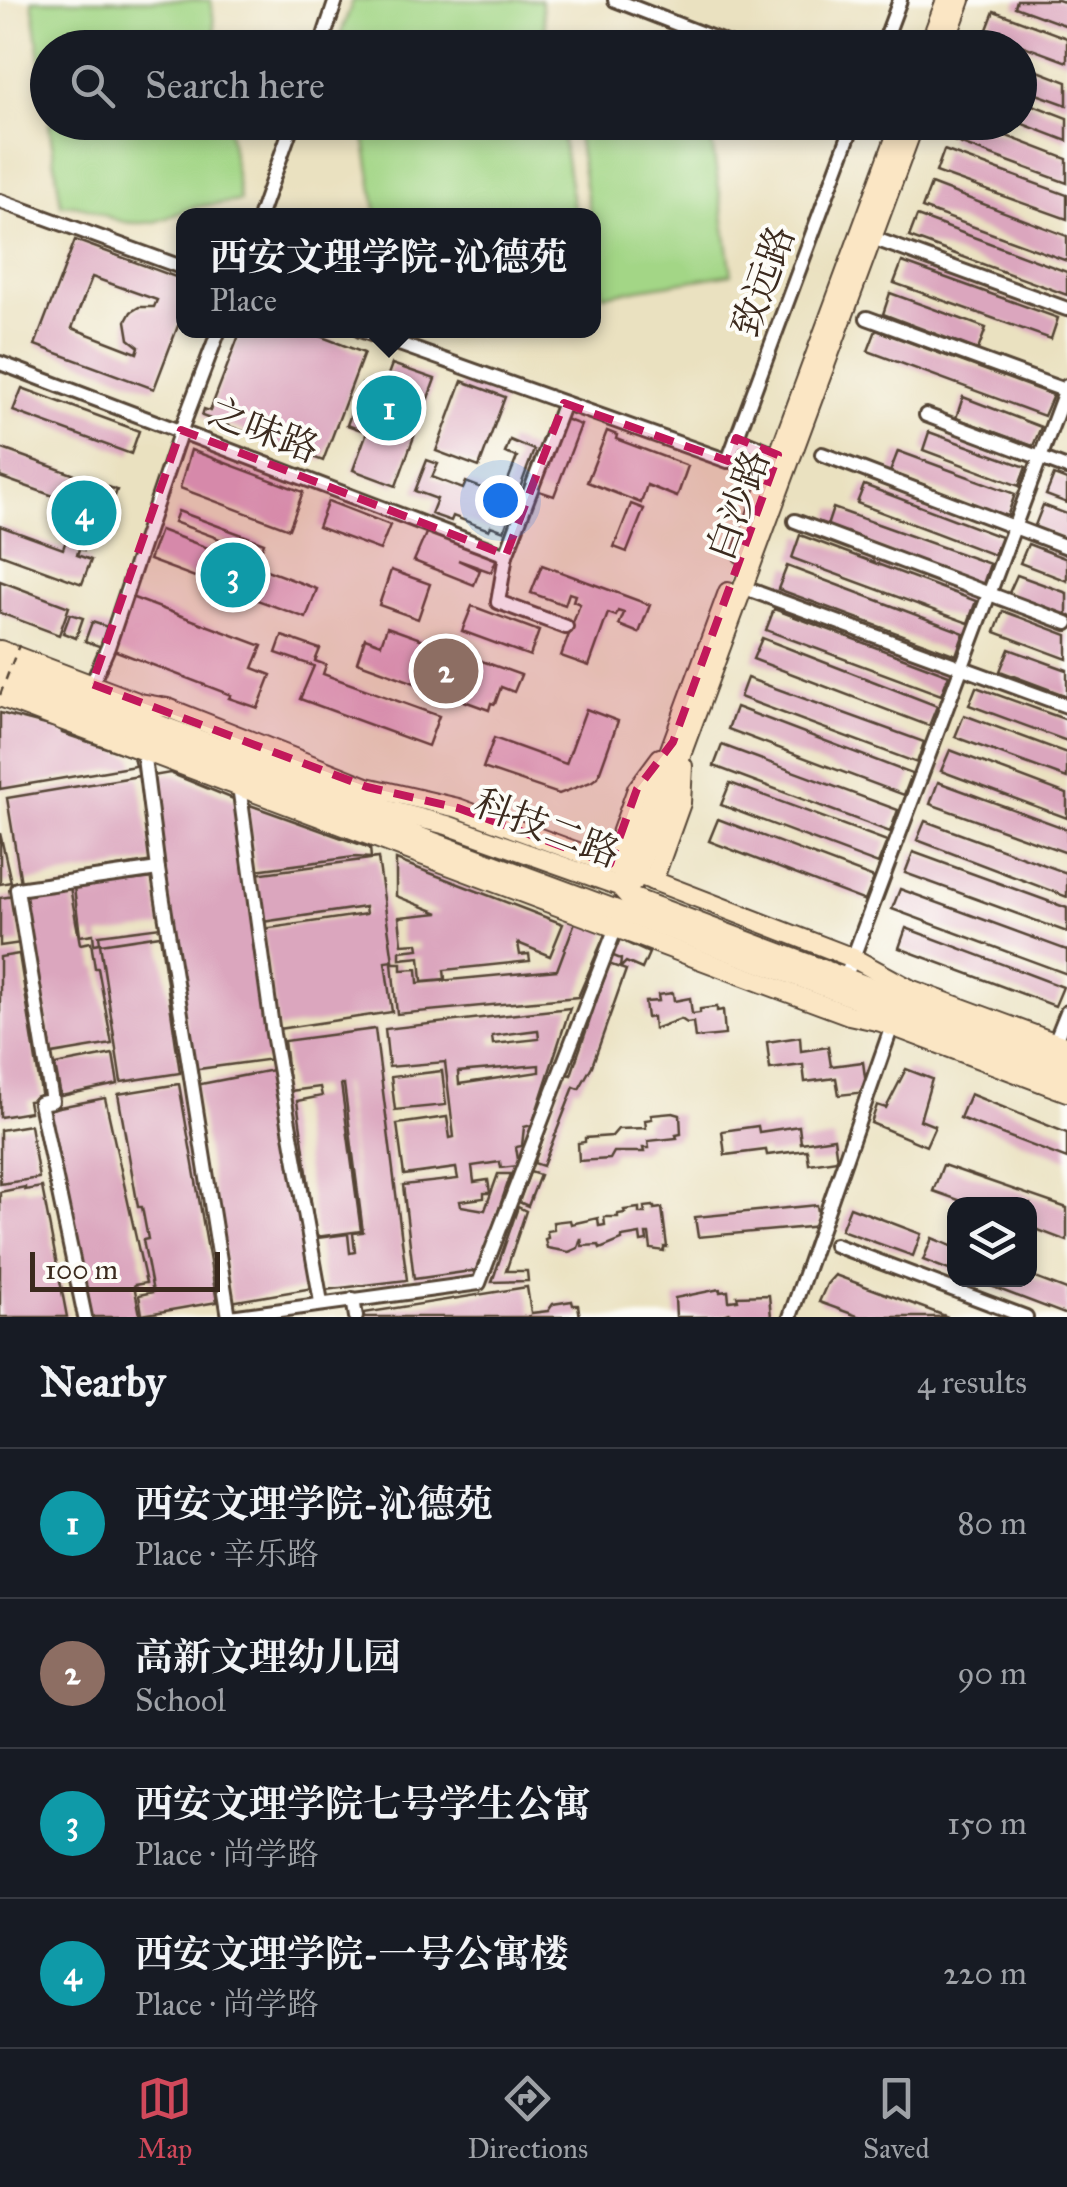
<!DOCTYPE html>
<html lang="en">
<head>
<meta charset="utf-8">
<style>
	:root { --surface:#171b24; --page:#20242c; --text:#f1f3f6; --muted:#9ea1a6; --line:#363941; --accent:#d1495b }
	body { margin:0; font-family:"IM FELL Great Primer","Noto Serif SC",serif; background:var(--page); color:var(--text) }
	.controls { position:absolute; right:30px; bottom:30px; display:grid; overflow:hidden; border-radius:20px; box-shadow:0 5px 15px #0003 }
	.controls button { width:90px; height:90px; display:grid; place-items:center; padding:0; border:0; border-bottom:2px solid var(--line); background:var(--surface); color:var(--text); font:50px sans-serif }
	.scale { position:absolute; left:30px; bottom:25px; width:190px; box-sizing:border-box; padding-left:10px; border:5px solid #3b2a1e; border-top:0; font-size:28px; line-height:35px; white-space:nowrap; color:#3b2a1e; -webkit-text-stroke:8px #fdfcf7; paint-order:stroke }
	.you { position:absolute; left:500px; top:500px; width:35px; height:35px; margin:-25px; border:8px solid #fff; border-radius:50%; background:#1a73e8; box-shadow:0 0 0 15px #1a73e833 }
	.badge { display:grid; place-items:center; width:65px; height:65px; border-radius:50%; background:var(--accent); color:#fff; font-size:32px; font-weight:700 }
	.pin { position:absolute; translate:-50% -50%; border:5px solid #fff; box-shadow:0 2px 10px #0006 }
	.popup { position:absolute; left:176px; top:208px; width:425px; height:130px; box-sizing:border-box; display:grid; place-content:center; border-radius:20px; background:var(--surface); filter:drop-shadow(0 2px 8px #0005); font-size:32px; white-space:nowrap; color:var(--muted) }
	.popup b { font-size:38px; color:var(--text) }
	.popup::after { content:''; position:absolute; left:50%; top:100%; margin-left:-20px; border:20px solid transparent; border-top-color:var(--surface) }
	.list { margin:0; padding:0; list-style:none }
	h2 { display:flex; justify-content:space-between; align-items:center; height:130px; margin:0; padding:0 40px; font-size:42px }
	h2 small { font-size:32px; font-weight:400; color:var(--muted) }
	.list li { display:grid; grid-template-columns:65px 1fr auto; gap:30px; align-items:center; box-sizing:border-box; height:150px; padding:0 40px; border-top:2px solid var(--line) }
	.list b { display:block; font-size:38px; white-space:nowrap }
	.list p { margin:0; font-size:32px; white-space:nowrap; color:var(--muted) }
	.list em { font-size:32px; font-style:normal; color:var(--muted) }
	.icon { flex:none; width:55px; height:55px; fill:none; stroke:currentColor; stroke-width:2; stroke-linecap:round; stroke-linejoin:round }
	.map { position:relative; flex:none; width:1067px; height:1317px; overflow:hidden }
	.search { position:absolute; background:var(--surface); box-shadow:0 5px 15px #0003; left:30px; right:30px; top:30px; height:110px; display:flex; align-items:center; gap:25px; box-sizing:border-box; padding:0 35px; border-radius:55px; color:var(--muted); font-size:38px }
	.sheet { height:730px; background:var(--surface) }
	nav { display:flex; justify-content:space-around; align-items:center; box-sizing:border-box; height:140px; border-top:2px solid var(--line); background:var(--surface); font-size:28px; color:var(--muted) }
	nav a { display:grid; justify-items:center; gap:5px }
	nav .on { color:var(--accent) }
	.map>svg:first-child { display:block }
	.green { fill:#a3d686; stroke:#6f8052; stroke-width:2.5 }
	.building { fill:#dba6be; fill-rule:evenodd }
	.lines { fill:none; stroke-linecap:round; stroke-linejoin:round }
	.street-casing { stroke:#554536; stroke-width:18 }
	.secondary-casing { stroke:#554536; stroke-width:22 }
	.street { stroke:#fff; stroke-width:12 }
	.secondary { stroke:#fbe6c4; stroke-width:18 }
	.path-bridge { stroke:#554536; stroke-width:2.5; stroke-dasharray:8 8; stroke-linecap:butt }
	.marked { fill:#c2185b; fill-opacity:0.2; stroke:#c2185b; stroke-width:8; stroke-dasharray:20 12; stroke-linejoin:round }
	.labels { text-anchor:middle; stroke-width:8; stroke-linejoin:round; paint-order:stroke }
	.street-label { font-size:38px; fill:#3b2a1e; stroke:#fdfcf7 }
</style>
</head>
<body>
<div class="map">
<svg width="1067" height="1317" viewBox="0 0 1067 1317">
	<rect width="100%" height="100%" fill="#fdfcf7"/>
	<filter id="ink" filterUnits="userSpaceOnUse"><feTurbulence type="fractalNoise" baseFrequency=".01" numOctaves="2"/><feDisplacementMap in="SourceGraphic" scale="20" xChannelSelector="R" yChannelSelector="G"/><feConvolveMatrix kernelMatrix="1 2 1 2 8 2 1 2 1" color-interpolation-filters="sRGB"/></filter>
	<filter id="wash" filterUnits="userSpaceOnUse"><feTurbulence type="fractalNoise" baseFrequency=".0048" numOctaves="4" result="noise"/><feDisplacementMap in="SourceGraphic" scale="40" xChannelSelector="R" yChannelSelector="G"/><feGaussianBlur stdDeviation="2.25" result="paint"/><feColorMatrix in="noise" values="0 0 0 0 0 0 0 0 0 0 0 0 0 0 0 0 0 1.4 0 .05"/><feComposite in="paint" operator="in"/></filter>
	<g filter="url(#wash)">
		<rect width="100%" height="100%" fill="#eae1c0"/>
		<!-- green -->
		<g class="green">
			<polygon points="32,0 211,0 217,47 48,48 47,108"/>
			<polygon points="353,0 541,0 548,47 336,47"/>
			<path d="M 49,123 L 228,123 L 240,201 C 223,204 200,204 184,211 C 165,218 159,223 138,223 C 106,224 93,202 61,205 Z"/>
			<polygon points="362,123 560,123 575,215 377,215"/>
			<polygon points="575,123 709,123 732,274 603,295 594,242 594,215 590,215"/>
		</g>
		<g id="blocks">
			<!-- building -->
			<g class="building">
				<polygon points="1017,0 1058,0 1067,3 1067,26 1015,7"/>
				<polygon points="994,11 1067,38 1067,62 986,32"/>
				<polygon points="1020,64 1067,82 1067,105 1020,88"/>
				<polygon points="1020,100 1067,118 1067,141 1020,123"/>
				<polygon points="954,122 970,122 1067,159 1067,183 948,139"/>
				<polygon points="944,150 1067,195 1067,219 936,172"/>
				<polygon points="931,184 1067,236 1067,261 922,208"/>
				<polygon points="917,216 1067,272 1067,295 909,237"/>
				<path d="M 75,240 L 184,280 L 184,310 L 154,389 L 35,345 ZM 92,277 L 157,300 L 154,307 L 139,307 L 131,312 L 126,321 L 129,339 L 139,347 L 137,353 L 72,328 Z"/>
				<polygon points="902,262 1058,318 1051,339 894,283"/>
				<polygon points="890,293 986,328 978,350 883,314"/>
				<polygon points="241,330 304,330 364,353 323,461 202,416 204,409 210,411"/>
				<polygon points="876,330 1053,395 1044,416 868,351"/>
				<polygon points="392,364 435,379 396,486 353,470 367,432 347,425 362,384 382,391"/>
				<polygon points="462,381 505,397 479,467 436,451"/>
				<polygon points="22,388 139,431 131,454 13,411"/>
				<polygon points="963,397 1041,427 1033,446 956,418"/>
				<polygon points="557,416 581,425 554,496 530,488"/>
				<polygon points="607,431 617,435 616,439 688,466 677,497 647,485 641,503 587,482"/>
				<polygon points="929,432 1026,467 1019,486 923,450"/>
				<polygon points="510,440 534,450 504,531 491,526 489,530 453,516 451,521 431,514 437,499 415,491 427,460 438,464 432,477 463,489 466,482 502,496 517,457 505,453"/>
				<polygon points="0,448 117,490 108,516 94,511 91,517 95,518 84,550 79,549 77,555 91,560 82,584 0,554 0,526 63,549 79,505 0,477"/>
				<polygon points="191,450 303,492 289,529 180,488"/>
				<polygon points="898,451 1015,494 1007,517 890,472"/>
				<polygon points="1054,475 1067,480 1067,503 1046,495"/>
				<polygon points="864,485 1001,537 994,555 857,503"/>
				<polygon points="328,501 390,525 380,550 318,527"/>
				<polygon points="631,504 644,509 627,552 614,547"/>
				<polygon points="1043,505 1067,514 1067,540 1034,528"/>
				<polygon points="833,508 990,564 982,587 826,529"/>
				<polygon points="178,511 264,543 260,554 174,522"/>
				<polygon points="160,530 317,589 306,618 149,560"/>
				<polygon points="427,531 497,558 491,572 458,560 480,570 474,585 414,561"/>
				<polygon points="800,535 976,601 968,623 792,558"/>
				<polygon points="1028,544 1067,559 1067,581 1020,563"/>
				<polygon points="542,565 650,605 639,633 619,625 624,613 618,611 616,616 608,613 589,666 561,656 580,604 573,601 575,595 569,593 565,605 531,593"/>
				<polygon points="787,566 964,633 956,655 778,589"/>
				<polygon points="391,570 430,584 418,619 379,605"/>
				<polygon points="1017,575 1067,593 1067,617 1008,595"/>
				<polygon points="0,581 69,607 59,635 0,613"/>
				<polygon points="131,597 262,646 253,668 271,675 258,708 229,698 231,695 111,649"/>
				<polygon points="472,606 539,631 530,656 462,631"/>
				<polygon points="774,609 949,675 941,695 766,630"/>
				<polygon points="1003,611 1067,635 1067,659 995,632"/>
				<polygon points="70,614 83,618 76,638 63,633"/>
				<polygon points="92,622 114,629 107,649 85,641"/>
				<polygon points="387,627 521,675 514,692 501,687 495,704 491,703 489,710 357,662 365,638 381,644"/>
				<polygon points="282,636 320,649 315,661 326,665 323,674 439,716 428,746 300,699 314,666 276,653"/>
				<polygon points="762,638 937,706 929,726 753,659"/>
				<polygon points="1009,649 1067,670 1067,696 1000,671"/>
				<polygon points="747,678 924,742 917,763 740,697"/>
				<polygon points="976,687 1067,720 1067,741 969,705"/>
				<polygon points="736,707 912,774 904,795 728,729"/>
				<polygon points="586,709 618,721 598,777 591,782 559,794 483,768 494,738 566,764"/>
				<polygon points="0,713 61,729 62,733 133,757 135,766 0,789"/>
				<polygon points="964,715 1067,753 1067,778 955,737"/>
				<polygon points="722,745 898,810 890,832 714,766"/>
				<polygon points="950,750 1067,794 1067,818 941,771"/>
				<polygon points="170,773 236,800 273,1059 191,1070 153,776"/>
				<polygon points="139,776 153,861 21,883 7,798"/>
				<polygon points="938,782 1067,829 1067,853 930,804"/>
				<polygon points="730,783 887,841 878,864 721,805"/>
				<polygon points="247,804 370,848 371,858 354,857 255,870"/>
				<polygon points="718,819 874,878 865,901 709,841"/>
				<polygon points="925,821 1067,873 1067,897 917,840"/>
				<polygon points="0,833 11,882 0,884"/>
				<polygon points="913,852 1067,908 1067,932 905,873"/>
				<polygon points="378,858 393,961 385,962 392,1012 278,1029 263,929 366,914 365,907 262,922 255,874"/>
				<polygon points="396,860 563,924 550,956 518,943 520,955 529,954 530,961 444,970 445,979 422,981 420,957 400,959 400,951 419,949 418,943 402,944 399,917 439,913 396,896"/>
				<polygon points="154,878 161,927 99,935 100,943 94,944 93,934 80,936 74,887"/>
				<polygon points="70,887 80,944 91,942 95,968 98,968 112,1044 52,1054 24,895"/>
				<polygon points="900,889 1067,950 1067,974 892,909"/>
				<polygon points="14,896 21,943 0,946 0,898"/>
				<polygon points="575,922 607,930 578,997 397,1014 392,963 401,963 401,970 417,969 418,983 557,970"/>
				<polygon points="906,928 1063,987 1055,1006 899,948"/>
				<polygon points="160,935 180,1073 121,1082 100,944"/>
				<polygon points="622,935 629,938 627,943 649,953 642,969 626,962 620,968 626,970 592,1066 579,1089 574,1087 543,1166 534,1163 566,1074 571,1075 609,964 620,968 621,959 611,955"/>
				<polygon points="19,954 42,1099 28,1101 30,1112 0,1117 0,957"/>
				<polygon points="673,993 674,1001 690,998 692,1014 700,1013 700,1009 717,1007 717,1011 723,1010 725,1035 695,1038 693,1022 687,1023 681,1019 654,1029 653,1017 647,1018 645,1002 659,1001 658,995"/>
				<path d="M 570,1008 L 532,1125 L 524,1127 L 522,1146 L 516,1147 L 519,1166 L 501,1168 L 500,1162 L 472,1166 L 474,1182 L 488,1180 L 490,1193 L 484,1193 L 484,1198 L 460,1201 L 461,1206 L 485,1210 L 498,1174 L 511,1174 L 478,1270 L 414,1279 L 403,1185 L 458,1179 L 456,1168 L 404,1175 L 397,1124 L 447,1117 L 450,1138 L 454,1137 L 445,1062 L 389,1067 L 385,1029 ZM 538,1030 L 539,1039 L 493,1044 L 492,1036 ZM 539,1065 L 539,1072 L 459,1084 L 458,1072 Z"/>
				<polygon points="375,1029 407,1280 324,1290 317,1238 348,1234 350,1253 355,1252 353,1233 363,1232 344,1084 341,1084 361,1231 316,1237 297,1101 322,1096 320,1087 290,1091 284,1041"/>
				<polygon points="800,1037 801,1051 828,1047 831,1066 863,1062 867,1092 839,1095 836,1078 805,1082 803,1065 770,1069 767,1042"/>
				<polygon points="113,1054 118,1084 61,1096 55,1065"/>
				<polygon points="278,1069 313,1288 231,1302 196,1085"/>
				<polygon points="906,1069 932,1079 920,1120 935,1126 926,1146 871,1123 877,1105 886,1108"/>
				<polygon points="442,1071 446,1105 395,1110 391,1077"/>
				<polygon points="179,1084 217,1302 142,1315 139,1295 153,1292 143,1240 148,1239 142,1207 138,1207 118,1094"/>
				<polygon points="970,1094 1067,1133 1067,1159 960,1118"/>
				<polygon points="105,1098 146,1283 134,1285 140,1315 130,1317 88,1317 44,1110"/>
				<polygon points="673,1113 680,1115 681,1134 676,1135 677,1138 648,1141 649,1148 643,1148 644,1152 614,1152 610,1159 579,1161 578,1143 585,1142 585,1138 612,1136 618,1129 646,1128 645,1120 652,1119 651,1115"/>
				<polygon points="30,1125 39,1178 0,1184 0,1130"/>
				<polygon points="758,1126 759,1132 799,1126 801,1143 834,1138 837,1160 809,1164 807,1150 767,1155 766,1150 725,1155 722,1131"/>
				<polygon points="943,1165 1067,1208 1067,1241 1030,1227 1030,1204 970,1204 933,1191"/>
				<polygon points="530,1172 540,1175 528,1206 519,1202"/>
				<polygon points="25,1187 25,1190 42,1187 67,1317 0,1317 0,1192"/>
				<polygon points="817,1205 820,1226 698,1237 695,1217"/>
				<polygon points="654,1206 654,1209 662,1208 667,1247 664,1247 664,1251 651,1249 649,1234 646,1234 647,1241 641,1242 640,1234 622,1237 622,1240 600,1249 599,1245 582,1246 581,1238 578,1248 569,1252 547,1248 545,1239 548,1238 547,1231 554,1230 553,1222 570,1220 571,1224 598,1218 599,1226 605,1225 604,1217 618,1217 618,1214 625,1213 624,1210 639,1208 639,1213 645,1213 644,1207"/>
				<polygon points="518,1207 526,1211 506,1271 527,1271 528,1281 492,1282"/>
				<polygon points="850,1207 921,1234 913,1256 841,1230"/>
				<polygon points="932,1238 954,1247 954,1272 923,1260"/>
				<polygon points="835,1275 948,1317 860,1317 819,1302 827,1284"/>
				<polygon points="1030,1276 1067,1290 1067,1315 975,1280 1030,1280"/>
				<polygon points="527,1287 531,1313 548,1311 553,1304 572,1301 573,1305 578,1305 580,1317 364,1317 364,1313"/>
				<polygon points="720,1289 720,1292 728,1291 729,1301 738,1300 737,1296 769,1295 771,1317 730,1317 730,1313 718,1317 676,1317 675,1298"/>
			</g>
		</g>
	</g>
	<g filter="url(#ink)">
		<use href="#blocks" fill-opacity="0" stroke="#554536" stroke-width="2.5"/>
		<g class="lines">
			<defs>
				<g id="street">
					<polyline points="615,0 739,48"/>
					<polyline points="320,48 336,0"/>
					<polyline points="882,48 900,0"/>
					<polyline points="0,201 184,268"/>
					<polyline points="260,215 293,122"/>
					<polyline points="867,236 1067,309"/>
					<polyline points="867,318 1067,391"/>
					<polyline points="360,330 728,461 854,122"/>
					<polyline points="0,363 506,555"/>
					<polyline points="564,403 506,555 498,602 566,627"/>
					<polyline points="926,415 1067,468"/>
					<polyline points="736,438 778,455"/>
					<polyline points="822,454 1067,547"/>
					<polyline points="795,521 1067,623"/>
					<polyline points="742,587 1067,706"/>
					<polyline points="92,684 108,647 181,430 219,330"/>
					<polyline points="143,750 158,869 229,1317"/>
					<polyline points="239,786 273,1034 321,1302"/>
					<polyline points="845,979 1067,386"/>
					<polyline points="1055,1042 1067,1012"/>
					<polyline points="835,1245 1026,1317"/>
					<polyline points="353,1299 356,1317"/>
					<polyline points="85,1317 40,1103 52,1101 17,889 158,869"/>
					<polyline points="230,1317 479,1283 618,922"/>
					<polyline points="790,1317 892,1026"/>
				</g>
				<g id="secondary">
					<polyline points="928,48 946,0"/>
					<polyline points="943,48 961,0"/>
					<polyline points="742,554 901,122"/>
					<polyline points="0,650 140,703 168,708 367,787 458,808 610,864 853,958 910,989 1067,1047"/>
					<polyline points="0,665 388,810 447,825 619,886 628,896 1067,1061"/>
					<polyline points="0,681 1067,1077"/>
					<polyline points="0,697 768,985 849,1015 881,1022 1067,1092"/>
					<polyline points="610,864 637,789 660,758"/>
					<polyline points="623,877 728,592"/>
					<polyline points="653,881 681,803 683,766"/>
					<polyline points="634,882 915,122"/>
				</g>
			</defs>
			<!-- street casing -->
			<use href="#street" class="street-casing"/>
			<!-- secondary casing -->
			<use href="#secondary" class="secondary-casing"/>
			<!-- street -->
			<use href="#street" class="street"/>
			<!-- secondary -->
			<use href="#secondary" class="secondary"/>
			<!-- path-bridge -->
			<polyline class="path-bridge" points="0,695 19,645"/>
		</g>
	</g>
	<!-- marked area -->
	<path class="marked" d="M 564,403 L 728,461 L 736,438 L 778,455 L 673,742 L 637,789 L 610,864 L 458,808 L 367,787 L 92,684 L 181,430 L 506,555 Z"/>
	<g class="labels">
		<!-- street labels -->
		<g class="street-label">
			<text transform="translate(763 281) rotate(-70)" y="13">致远路</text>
			<text transform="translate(264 430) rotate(21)" y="13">之味路</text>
			<text transform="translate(738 505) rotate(-70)" y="13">白沙路</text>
			<text transform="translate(547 828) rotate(21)" y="13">科技二路</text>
		</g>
	</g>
</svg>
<div class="controls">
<button><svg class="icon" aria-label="layers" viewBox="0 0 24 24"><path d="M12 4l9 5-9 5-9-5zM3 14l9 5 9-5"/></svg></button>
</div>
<div class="scale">100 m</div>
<div class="you"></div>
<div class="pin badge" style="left:389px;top:408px;background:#0f9aa8">1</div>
<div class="popup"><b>西安文理学院-沁德苑</b>Place</div>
<div class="pin badge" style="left:446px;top:671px;background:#8d6e63">2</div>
<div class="pin badge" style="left:233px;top:575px;background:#0f9aa8">3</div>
<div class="pin badge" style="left:84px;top:513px;background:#0f9aa8">4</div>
<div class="search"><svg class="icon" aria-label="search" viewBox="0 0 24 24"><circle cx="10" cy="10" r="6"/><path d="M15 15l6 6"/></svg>Search here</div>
</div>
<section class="sheet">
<h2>Nearby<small>4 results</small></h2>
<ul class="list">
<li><span class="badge" style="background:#0f9aa8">1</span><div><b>西安文理学院-沁德苑</b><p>Place · 辛乐路</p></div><em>80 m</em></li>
<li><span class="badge" style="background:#8d6e63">2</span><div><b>高新文理幼儿园</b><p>School</p></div><em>90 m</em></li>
<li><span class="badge" style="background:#0f9aa8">3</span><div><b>西安文理学院七号学生公寓</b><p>Place · 尚学路</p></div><em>150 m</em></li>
<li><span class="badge" style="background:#0f9aa8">4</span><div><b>西安文理学院-一号公寓楼</b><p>Place · 尚学路</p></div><em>220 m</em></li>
</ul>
</section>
<nav>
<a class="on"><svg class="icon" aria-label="map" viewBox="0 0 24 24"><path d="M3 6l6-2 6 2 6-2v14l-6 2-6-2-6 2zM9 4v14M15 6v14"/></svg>Map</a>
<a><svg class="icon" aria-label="directions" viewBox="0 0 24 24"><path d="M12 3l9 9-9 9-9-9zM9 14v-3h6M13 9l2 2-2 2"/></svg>Directions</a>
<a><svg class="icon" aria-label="saved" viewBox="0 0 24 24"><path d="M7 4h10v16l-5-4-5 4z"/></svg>Saved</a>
</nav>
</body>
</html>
